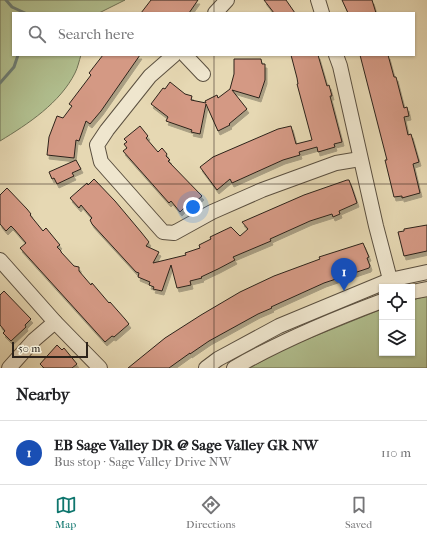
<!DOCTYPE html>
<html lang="en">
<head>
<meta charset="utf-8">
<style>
	:root { --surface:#fff; --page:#f6f6f6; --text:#202124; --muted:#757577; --line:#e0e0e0; --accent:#0f766e }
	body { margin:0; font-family:"IM FELL French Canon",serif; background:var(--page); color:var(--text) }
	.controls { position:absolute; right:12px; bottom:12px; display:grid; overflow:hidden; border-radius:0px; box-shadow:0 1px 3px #0004 }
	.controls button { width:36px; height:36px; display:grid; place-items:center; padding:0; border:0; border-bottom:1px solid var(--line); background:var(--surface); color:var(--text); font:20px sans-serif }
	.scale { position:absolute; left:12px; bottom:10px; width:76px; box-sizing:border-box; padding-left:4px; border:2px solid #2d231a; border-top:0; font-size:11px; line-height:14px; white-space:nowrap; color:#2d231a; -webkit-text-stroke:3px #efe6ce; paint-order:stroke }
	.you { position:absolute; left:193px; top:207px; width:14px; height:14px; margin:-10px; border:3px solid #fff; border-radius:50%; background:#1a73e8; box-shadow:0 0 0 6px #1a73e833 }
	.badge { display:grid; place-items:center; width:26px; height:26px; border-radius:50%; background:var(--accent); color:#fff; font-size:13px; font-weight:700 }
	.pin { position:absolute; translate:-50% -33px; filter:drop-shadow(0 1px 2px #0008) }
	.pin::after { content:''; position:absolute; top:21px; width:14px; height:12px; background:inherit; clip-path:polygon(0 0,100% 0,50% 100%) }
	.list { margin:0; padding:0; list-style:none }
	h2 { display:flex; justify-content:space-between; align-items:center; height:52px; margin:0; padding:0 16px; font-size:17px }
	h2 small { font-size:13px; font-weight:400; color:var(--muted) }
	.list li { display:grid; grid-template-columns:26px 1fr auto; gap:12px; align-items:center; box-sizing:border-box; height:64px; padding:0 16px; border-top:1px solid var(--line) }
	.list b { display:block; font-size:15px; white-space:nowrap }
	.list p { margin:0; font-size:13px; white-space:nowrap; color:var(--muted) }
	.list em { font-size:13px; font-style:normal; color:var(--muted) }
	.icon { flex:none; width:22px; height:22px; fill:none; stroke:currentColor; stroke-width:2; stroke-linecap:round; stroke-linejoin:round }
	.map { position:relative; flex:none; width:427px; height:368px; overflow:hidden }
	.search { position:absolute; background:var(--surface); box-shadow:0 1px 3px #0004; left:12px; right:12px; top:12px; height:44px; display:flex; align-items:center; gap:10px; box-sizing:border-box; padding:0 14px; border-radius:0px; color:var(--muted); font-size:15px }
	.sheet { height:116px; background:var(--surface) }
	nav { display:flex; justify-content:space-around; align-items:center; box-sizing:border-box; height:56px; border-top:1px solid var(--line); background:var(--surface); font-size:11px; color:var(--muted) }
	nav a { display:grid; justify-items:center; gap:2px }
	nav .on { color:var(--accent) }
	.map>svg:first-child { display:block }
	.green { fill:#b1bf8f; stroke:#6f7154 }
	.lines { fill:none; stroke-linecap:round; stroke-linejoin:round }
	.stream { stroke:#6c7d74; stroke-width:3 }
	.building { fill:#d49984; stroke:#2d231a; filter:url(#shadow) }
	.minor-casing { stroke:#5b5040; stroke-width:16 }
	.minor { stroke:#efe6ce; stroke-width:14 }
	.grid { fill:none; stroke:#2d231a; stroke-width:1; stroke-opacity:0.55 }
</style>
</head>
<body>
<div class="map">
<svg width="427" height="368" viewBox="0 0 427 368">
	<defs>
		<filter id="shadow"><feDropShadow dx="2" dy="4" stdDeviation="0" flood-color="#0004"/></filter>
	</defs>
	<rect width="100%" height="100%" fill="#e6d8b3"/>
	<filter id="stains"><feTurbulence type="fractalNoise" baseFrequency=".005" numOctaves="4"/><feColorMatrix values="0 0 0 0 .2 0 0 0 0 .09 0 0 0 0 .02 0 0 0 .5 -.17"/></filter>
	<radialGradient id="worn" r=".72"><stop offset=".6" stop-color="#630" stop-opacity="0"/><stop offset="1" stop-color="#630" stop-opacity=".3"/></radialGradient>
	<!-- green -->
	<g class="green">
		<path d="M 0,0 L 125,0 L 99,13 L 13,13 L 13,55 L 81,55 C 79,61 78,67 75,73 C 60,103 28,124 0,141 Z"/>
		<polygon points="427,296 427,368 249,368 288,347 382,309 382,353 412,353 412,300"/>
	</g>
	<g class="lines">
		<!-- stream -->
		<g class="stream">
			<polyline points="6,0 12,7 25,13"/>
			<polyline points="0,83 14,67 18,55"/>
		</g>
	</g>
	<!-- building -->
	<g class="building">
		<polygon points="151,0 198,0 189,13 141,13"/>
		<polygon points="264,0 286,0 295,13 274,13"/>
		<polygon points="342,0 372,0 376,13 348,13"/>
		<polygon points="103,55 140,55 101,111 90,124 86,121 79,141 76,140 74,158 47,155 49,137 57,116 63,118 72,106 69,104 91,75 89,73"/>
		<polygon points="291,55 318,55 327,86 329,85 332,96 330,96 342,142 334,144 335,147 318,152 317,147 299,152 300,155 283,160 232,183 230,179 217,190 200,167 213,157 278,129 291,126 296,144 312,140 297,84 298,84 297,78"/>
		<polygon points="360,55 388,55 394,77 396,77 404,108 407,107 409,116 404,117 408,135 411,134 419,162 413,164 420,193 402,198 402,196 394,197 385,160 387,160"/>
		<polygon points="234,59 261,59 262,64 265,64 265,80 259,98 232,90 247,109 229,124 230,125 218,131 206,104 200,134 191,132 192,130 166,121 168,117 151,104 163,88 165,89 170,82 185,94 192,96 191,100 206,103 205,101 217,95 218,98 230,89 234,74"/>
		<polygon points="140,126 148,136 146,138 158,152 162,148 167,154 166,156 170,160 168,161 202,196 189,208 187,205 180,212 171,201 169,203 123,151 127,148 124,144 127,142 124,139"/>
		<polygon points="76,160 81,169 72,173 74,176 57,184 54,178 52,179 49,172"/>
		<polygon points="94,179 115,201 141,232 149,242 146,246 159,252 153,263 186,255 185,253 200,248 199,245 211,239 210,237 231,227 240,236 248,229 242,222 304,195 347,180 349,180 352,188 357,203 339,211 340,214 333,217 332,214 310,221 270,239 271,241 233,257 235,260 218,269 201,277 202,278 190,281 191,285 177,288 171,265 162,291 153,289 154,287 149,285 150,282 138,277 139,273 136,272 92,224 90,220 92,218 81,205 79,208 70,198 87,183 88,185"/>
		<polygon points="7,188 27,209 31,214 30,215 43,231 46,228 60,245 57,247 61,251 61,252 74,266 79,267 79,271 91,285 92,283 109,303 110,302 125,319 129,324 114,337 112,336 105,342 20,248 26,243 14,229 11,226 6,231 0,224 0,195"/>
		<polygon points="427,225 427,251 404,256 398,232 404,231 404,229"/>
		<polygon points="363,243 369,257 367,258 370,266 369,268 324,283 271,307 272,308 258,314 209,341 190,354 190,353 169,368 128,368 165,338 201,315 240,292 274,276 320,259 319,257"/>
		<polygon points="4,291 31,319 25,325 26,327 11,341 3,333 5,331 0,325 0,295"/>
		<polygon points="57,345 62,350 64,348 77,364 72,368 44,368 40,364"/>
	</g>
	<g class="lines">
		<defs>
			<g id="minor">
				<polyline points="318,0 322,13"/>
				<polyline points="215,13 227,0"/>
				<polyline points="174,55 150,76 107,130 97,145 101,162 163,232 174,233 212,212 262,190 336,163 360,159"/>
				<polyline points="185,55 203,74"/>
				<polyline points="336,55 340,66 376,226 392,287"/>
				<polyline points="0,260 55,322 100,368"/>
				<polyline points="412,292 427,289"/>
				<polyline points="9,368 34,340 55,322"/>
				<polyline points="206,368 218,359 279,326 390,280 427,272"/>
				<path d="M 234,368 C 281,341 331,320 382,301"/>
			</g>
		</defs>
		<!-- minor casing -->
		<use href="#minor" class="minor-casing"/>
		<!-- minor -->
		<use href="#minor" class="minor"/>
	</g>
	<!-- grid -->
	<path class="grid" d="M 214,0 L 214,13M 214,55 L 214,368M 0,184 L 427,184"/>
	<rect width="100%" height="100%" filter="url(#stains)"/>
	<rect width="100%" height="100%" fill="url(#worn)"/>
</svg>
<div class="controls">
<button><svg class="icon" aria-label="locate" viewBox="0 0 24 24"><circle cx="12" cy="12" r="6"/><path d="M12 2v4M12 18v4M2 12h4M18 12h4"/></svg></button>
<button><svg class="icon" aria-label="layers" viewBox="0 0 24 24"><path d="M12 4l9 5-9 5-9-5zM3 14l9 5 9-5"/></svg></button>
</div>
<div class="scale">50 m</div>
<div class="you"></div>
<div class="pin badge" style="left:344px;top:291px;background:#1a4fb4">1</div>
<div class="search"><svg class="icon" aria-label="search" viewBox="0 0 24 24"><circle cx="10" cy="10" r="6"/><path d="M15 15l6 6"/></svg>Search here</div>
</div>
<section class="sheet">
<h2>Nearby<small></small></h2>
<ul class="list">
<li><span class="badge" style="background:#1a4fb4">1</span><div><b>EB Sage Valley DR @ Sage Valley GR NW</b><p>Bus stop · Sage Valley Drive NW</p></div><em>110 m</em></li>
</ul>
</section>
<nav>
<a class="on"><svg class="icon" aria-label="map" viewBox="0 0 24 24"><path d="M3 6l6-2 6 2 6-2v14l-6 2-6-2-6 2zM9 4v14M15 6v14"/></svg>Map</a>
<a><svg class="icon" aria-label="directions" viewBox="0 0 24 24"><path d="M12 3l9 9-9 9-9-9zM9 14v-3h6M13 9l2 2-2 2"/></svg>Directions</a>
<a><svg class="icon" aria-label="saved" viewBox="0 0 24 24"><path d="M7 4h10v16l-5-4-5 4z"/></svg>Saved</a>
</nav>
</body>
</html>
